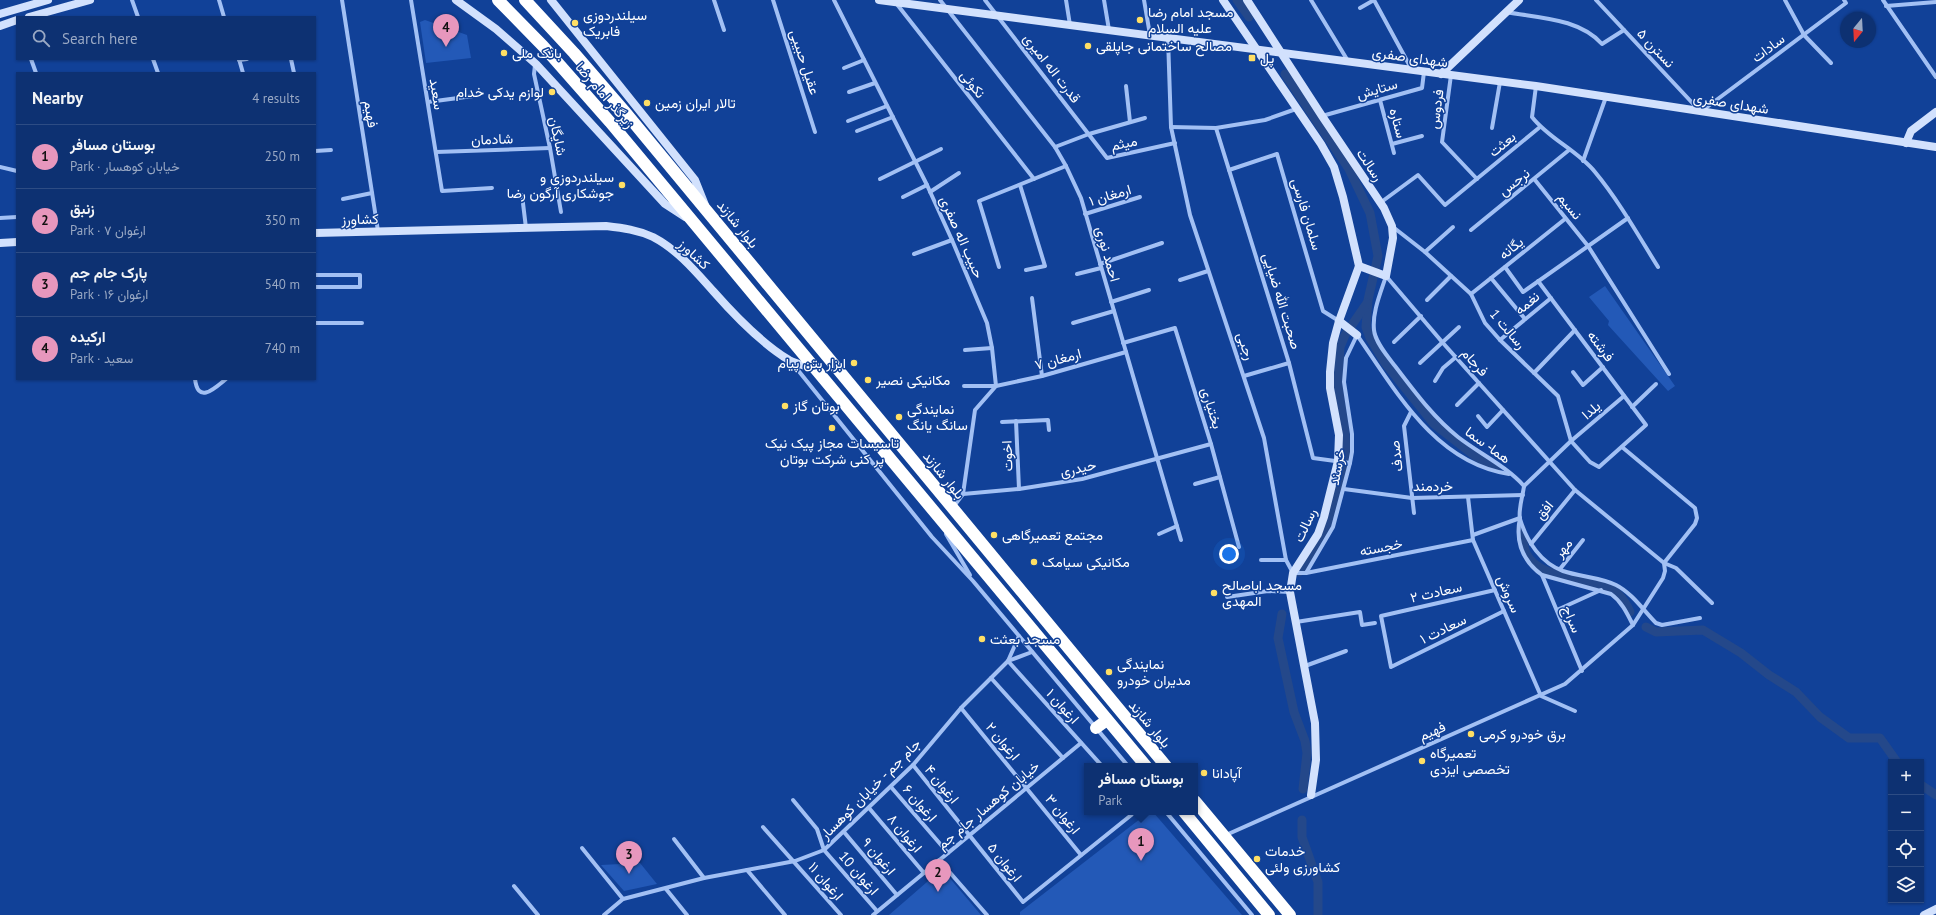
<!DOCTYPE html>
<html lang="en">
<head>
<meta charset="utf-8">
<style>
	:root { --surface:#0d3172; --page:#1b3d7a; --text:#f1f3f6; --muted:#9aa9c4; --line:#2d4c84; --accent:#e797bd }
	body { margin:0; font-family:"PT Sans",Vazirmatn,sans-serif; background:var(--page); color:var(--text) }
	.controls { position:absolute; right:12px; bottom:12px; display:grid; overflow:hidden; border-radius:0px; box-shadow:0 1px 3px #0004 }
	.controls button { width:36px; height:36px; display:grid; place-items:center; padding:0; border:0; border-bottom:1px solid var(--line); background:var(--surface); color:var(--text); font:20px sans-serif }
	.compass { position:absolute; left:1840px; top:12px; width:36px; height:36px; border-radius:50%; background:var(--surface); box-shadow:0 1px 3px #0004; rotate:198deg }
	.you { position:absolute; left:1229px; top:554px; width:14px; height:14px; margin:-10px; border:3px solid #fff; border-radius:50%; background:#1a73e8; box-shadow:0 0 0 6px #1a73e833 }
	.badge { display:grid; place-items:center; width:26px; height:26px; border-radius:50%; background:var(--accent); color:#111; font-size:13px; font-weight:700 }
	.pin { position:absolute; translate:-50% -33px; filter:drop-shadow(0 1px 2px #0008) }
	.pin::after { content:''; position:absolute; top:21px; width:14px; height:12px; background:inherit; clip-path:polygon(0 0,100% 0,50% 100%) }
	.popup { position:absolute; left:1084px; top:763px; width:114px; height:52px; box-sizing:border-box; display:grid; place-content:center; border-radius:0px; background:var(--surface); filter:drop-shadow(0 1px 3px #0005); font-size:13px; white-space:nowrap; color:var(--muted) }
	.popup b { font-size:15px; color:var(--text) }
	.popup::after { content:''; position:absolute; left:50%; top:100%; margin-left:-8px; border:8px solid transparent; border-top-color:var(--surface) }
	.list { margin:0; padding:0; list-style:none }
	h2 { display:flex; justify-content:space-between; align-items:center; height:52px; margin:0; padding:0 16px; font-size:17px }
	h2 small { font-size:13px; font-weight:400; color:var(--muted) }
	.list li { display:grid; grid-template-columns:26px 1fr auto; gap:12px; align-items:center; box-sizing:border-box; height:64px; padding:0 16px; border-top:1px solid var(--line) }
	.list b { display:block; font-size:15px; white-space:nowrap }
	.list p { margin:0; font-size:13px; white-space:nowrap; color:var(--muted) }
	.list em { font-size:13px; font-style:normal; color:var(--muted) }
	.icon { flex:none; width:22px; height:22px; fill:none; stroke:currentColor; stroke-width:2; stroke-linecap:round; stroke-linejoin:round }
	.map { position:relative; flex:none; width:1936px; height:915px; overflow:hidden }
	.search { position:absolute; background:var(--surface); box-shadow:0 1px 3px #0004; left:16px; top:16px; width:300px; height:44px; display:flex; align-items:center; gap:10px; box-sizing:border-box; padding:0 14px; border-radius:0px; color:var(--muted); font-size:15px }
	.panel { position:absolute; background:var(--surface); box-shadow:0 1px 3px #0004; left:16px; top:72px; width:300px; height:308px; border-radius:0px }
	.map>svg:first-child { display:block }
	.green { fill:#2359b7 }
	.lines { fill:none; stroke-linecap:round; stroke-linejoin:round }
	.canal { stroke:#24488a; stroke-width:9 }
	.street { stroke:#a2c0f4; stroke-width:4 }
	.secondary { stroke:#d2e1fd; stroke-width:8 }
	.highway { stroke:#fff; stroke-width:12 }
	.poi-dot { fill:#ffdf65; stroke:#114198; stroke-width:1.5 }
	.labels { text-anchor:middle; stroke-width:3; stroke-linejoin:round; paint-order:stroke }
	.poi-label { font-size:14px; fill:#fff; stroke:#114198; text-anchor:start }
	.street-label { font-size:14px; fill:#fff; stroke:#114198 }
</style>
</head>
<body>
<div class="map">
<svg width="1936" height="915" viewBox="0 0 1936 915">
	<rect width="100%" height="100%" fill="#114198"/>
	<!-- green -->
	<g class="green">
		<polygon points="425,20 467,35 471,58 426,63 420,22"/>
		<polygon points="1605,286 1675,386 1668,391 1608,325 1609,321 1589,297"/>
		<polygon points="1149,812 1153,812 1242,915 1020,915 1020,912"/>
		<polygon points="640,863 657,884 624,891 601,865"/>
		<polygon points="942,869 981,915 889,915"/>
	</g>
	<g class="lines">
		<!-- canal -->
		<g class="canal">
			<polyline points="1237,0 1249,17"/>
			<polyline points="1285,74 1349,169 1370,213 1378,256 1368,300 1366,327 1370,338 1385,363 1434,424 1475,456 1496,468"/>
			<path d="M 1521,528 C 1522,536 1523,545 1526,553 C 1539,582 1595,576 1618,594 C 1623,599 1627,605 1630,612"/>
			<polyline points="1299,572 1321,539 1332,517 1346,458 1345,430 1338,385 1340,347 1345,335 1367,303"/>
			<polyline points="1282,614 1278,638 1294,712 1305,741 1307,753 1303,789"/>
			<polyline points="1646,627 1656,632 1703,630 1741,653 1769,675 1796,692 1820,717 1849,738 1880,738 1897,762"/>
			<polyline points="1921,785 1936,795"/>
			<polyline points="1302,820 1302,837 1318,882 1318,915"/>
		</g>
		<!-- street -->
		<g class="street">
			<polyline points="132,0 138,17"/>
			<polyline points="219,0 224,17"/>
			<polyline points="342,0 378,231"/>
			<polyline points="411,0 442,191 492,188"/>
			<polyline points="714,0 724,30"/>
			<polyline points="773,0 815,132"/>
			<polyline points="834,0 927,185 952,240 987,323 992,348 996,386 975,410 963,494"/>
			<polyline points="940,0 1055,147 1066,166 1081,198 1181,540"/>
			<polyline points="985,0 1107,158 1175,143"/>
			<polyline points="1066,0 1070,25"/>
			<polyline points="1104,0 1109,30"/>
			<polyline points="1144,0 1150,35"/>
			<polyline points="1311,0 1348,61"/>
			<polyline points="1374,0 1412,70"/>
			<polyline points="1596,0 1698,109"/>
			<polyline points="1785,0 1804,35 1831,63"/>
			<polyline points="1883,0 1936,77"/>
			<polyline points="896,3 1034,179"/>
			<polyline points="1886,6 1936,2"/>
			<polyline points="1360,8 1374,0"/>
			<path d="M 1506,12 C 1538,18 1579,18 1602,44 L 1624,30"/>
			<polyline points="1168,38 1171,127 1190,215 1264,438 1286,560 1293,573 1306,573 1473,540"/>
			<polyline points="31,59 36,73"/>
			<polyline points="153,59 158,73"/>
			<polyline points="239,59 243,73"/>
			<polyline points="291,59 294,73"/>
			<polyline points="239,60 247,59"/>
			<polyline points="535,65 534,74 550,148 561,212"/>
			<polyline points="844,68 864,60"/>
			<polyline points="1451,75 1442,142 1477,179"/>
			<polyline points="1126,86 1130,122"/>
			<path d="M 1536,86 L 1532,117 C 1549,139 1577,150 1595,172 C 1619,201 1638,235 1658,267"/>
			<polyline points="849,92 875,83"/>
			<polyline points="1380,100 1394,153"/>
			<polyline points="428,102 473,96"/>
			<polyline points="1703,110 1846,3 1844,0"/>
			<polyline points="1322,116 1422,88 1424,72"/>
			<polyline points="848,121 887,106"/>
			<polyline points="1171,127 1216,128 1265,120 1296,109"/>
			<polyline points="1216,128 1289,363 1313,458 1350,463"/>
			<polyline points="1492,128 1500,82"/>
			<polyline points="857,131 893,117"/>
			<polyline points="1392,144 1422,136"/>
			<polyline points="1055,147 1089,134 1145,118"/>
			<polyline points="315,151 331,150"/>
			<polyline points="436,152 550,148"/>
			<polyline points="1583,161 1606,97"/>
			<polyline points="0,167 17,171"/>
			<polyline points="1229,170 1277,154 1323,311 1339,321"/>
			<polyline points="880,179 941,149"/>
			<polyline points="1535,180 1588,246 1669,374"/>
			<polyline points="1020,185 1045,266 1026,270"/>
			<polyline points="930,192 959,173"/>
			<polyline points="522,195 526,228"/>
			<polyline points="903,197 927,185"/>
			<polyline points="343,199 372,193"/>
			<polyline points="1380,203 1418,175 1445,205 1540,127"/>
			<polyline points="1085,214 1140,197"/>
			<polyline points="0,218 17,217"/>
			<polyline points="1393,227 1425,252 1471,294 1485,323 1500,340 1558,396 1571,441 1590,462 1599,467 1646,425 1538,281"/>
			<polyline points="1471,230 1569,150"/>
			<polyline points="1425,252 1453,227"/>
			<polyline points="914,254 952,240"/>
			<polyline points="1100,264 1162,243"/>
			<polyline points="999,267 979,201 1066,166"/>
			<polyline points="1505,267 1523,292 1628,218"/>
			<polyline points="1077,274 1101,268"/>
			<polyline points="315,275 360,275 360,287 315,287"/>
			<polyline points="1386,276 1443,343 1575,490 1664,563 1676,568 1712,603"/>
			<path d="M 1386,276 C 1381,292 1372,312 1374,330 C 1375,342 1388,357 1395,366 C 1415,392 1433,417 1458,437 C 1480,454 1506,466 1524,486"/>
			<polyline points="1491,278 1525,319"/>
			<polyline points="1180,280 1208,271"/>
			<polyline points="1471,294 1565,219"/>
			<polyline points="1032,298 1042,376"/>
			<polyline points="1427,300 1451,276"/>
			<polyline points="1111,302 1149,290"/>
			<polyline points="315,323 362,323"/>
			<polyline points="1073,323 1114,311"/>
			<polyline points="1500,340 1551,298"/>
			<polyline points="1394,342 1421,316"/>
			<polyline points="1123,343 1175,328 1211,444 1239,547"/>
			<polyline points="965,350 992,348"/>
			<polyline points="1420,363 1459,327"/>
			<polyline points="793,364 932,537 973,581 1128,766"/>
			<polyline points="1573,372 1583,385 1603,367"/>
			<polyline points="1534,373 1575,330"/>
			<polyline points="1244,376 1289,363"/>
			<path d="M 195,379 C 198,405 215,388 226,379"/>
			<polyline points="1435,381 1443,368 1456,357"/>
			<polyline points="964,386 996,386 1042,376 1126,352"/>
			<polyline points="1457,405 1479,383"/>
			<polyline points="1632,407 1656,384"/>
			<polyline points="1411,412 1404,426 1414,513"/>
			<polyline points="1478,416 1487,427 1503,410"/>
			<polyline points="1016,421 1019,489"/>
			<polyline points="1002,422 1048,420 1049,430"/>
			<polyline points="1195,484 1220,477"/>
			<path d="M 1524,486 C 1523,495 1518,510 1520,519 C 1527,542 1541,563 1563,571 C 1581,577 1600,577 1616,585 C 1632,593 1644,611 1656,623 L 1662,625 L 1700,618"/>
			<polyline points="1524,486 1571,441 1624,396"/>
			<polyline points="1344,489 1412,498 1523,495"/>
			<polyline points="1468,497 1473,540 1541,696 1575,711"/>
			<polyline points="954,506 963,494 1019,489 1082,479 1211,444"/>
			<path d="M 1520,518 C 1515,542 1523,561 1542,575 L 1611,594 C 1622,602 1627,613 1633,625"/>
			<polyline points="946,534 970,575"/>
			<polyline points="1159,534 1177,526"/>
			<polyline points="1473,535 1520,518"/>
			<polyline points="1531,544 1575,490"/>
			<polyline points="1261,560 1286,560"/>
			<polyline points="1560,569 1583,540"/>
			<path d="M 1306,573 L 1333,527 L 1350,463 L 1352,452 L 1352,434 L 1344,382 L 1346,358 L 1357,335 C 1396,391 1435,463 1509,474"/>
			<polyline points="1542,575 1582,671"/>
			<polyline points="1495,590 1381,616 1391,667 1504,611"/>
			<polyline points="1227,597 1268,591 1290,592"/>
			<polyline points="1557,610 1601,590"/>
			<polyline points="1296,622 1360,612 1362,625 1375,623"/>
			<polyline points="1008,661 1102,766"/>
			<polyline points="1008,661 1032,652"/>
			<polyline points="1305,666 1346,651"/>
			<polyline points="991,678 1063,758"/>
			<polyline points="961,708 1081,855"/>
			<polyline points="913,765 1023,902 1135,812"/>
			<polyline points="891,787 948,853"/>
			<polyline points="793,800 817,829 824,850 877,911"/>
			<polyline points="869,808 924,873"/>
			<polyline points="1166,812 1252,915"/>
			<polyline points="763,827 841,915"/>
			<polyline points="844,832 897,895"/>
			<polyline points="1226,835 1565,684 1633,625 1663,578 1665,571 1664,563 1695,524 1697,518 1695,508 1622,447"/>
			<polyline points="674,839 704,878"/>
			<polyline points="582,848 623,899"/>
			<polyline points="939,860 987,915"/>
			<polyline points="747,870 785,915"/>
			<polyline points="514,886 538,915"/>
			<polyline points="666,889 687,915"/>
			<polyline points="604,915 623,899 704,878 795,861 824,850 913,765 961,708 1008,661 1019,636"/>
			<polyline points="873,915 1081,743"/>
		</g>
		<!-- secondary -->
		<g class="secondary">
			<polyline points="456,0 496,29 536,64 665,204 685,217"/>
			<polyline points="551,0 695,180 705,205"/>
			<polyline points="879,0 1536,86 1936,147"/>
			<polyline points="1223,0 1321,144 1334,167 1343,197 1359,266 1339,321 1333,343 1330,372 1330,388 1339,435 1338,461 1324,517 1318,534 1293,573 1290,592 1315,723 1316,760 1311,795"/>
			<polyline points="1247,0 1322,116 1384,208 1392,226 1393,238 1386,276 1359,266"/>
			<polyline points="0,14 48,0"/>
			<polyline points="29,17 90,0"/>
			<polyline points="0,26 17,20"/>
			<polyline points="1441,74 1519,0"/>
			<polyline points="1906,143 1911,131 1936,112"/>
			<path d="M 315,233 L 606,226 C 623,228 638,230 653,237 C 678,250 696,272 714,292 C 736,317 761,343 789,360 C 796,364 807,366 815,369"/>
			<polyline points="0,243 17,242"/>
			<polyline points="1339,321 1357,335"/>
			<polyline points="1924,915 1936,909"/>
		</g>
		<!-- highway -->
		<g class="highway">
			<polyline points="498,0 543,46 610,122 1146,766"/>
			<polyline points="525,0 574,53 625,112 1166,766"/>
			<polyline points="1096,728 1107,720"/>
			<polyline points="1195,801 1290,915"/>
			<polyline points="1184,812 1269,915"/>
		</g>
	</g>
	<!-- markers -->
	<g class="poi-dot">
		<circle cx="1140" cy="20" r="4"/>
		<circle cx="575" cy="23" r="4"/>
		<circle cx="1088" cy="46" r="4"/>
		<circle cx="504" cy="53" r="4"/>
		<rect x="1248" y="54" width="8" height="8" rx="2"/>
		<circle cx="552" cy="92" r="4"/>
		<circle cx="647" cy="103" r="4"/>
		<circle cx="622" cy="185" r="4"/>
		<circle cx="854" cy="363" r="4"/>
		<circle cx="868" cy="380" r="4"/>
		<circle cx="785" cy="406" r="4"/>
		<circle cx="899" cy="417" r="4"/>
		<circle cx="832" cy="428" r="4"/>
		<circle cx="994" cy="535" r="4"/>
		<circle cx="1034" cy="562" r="4"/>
		<circle cx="1214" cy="593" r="4"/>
		<circle cx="982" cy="639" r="4"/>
		<circle cx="1109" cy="672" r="4"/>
		<circle cx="1471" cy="734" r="4"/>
		<circle cx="1422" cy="761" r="4"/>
		<circle cx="1204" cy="773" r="4"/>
		<circle cx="1257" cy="859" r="4"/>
	</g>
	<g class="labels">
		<!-- poi labels -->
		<g class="poi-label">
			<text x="1148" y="17">مسجد امام رضا<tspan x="1148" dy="16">علیه السلام</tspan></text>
			<text x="583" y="20">سیلندردوزی<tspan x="583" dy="16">فابریک</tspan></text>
			<text x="1096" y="51">مصالح ساختمانی جاپلقی</text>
			<text x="512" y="58">بانک ملی</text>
			<text x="1260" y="63">پل</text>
			<text x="544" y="97" text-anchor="end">لوازم یدکی خدام</text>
			<text x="655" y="108">تالار ایران زمین</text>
			<text x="614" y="182" text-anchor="end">سیلندردوزی و<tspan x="614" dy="16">جوشکاری آرگون رضا</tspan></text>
			<text x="846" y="368" text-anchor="end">ابزار بتن پیام</text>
			<text x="876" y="385">مکانیکی نصیر</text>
			<text x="793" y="411">بوتان گاز</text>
			<text x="907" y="414">نمایندگی<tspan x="907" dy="16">سانگ یانگ</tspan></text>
			<text x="832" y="448" text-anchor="middle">تاسیسات مجاز پیک نیک<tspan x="832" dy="16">پر کنی شرکت بوتان</tspan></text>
			<text x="1002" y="540">مجتمع تعمیرگاهی</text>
			<text x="1042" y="567">مکانیکی سیامک</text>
			<text x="1222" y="590">مسجد اباصالح<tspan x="1222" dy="16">المهدی</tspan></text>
			<text x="990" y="644">مسجد بعثت</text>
			<text x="1117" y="669">نمایندگی<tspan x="1117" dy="16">مدیران خودرو</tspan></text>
			<text x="1479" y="739">برق خودرو کرمی</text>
			<text x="1430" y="758">تعمیرگاه<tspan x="1430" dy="16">تخصصی ایزدی</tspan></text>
			<text x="1212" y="778">آپادانا</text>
			<text x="1265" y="856">خدمات<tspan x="1265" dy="16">کشاورزی ولئی</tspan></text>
		</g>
		<!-- street labels -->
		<g class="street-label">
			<text transform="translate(1656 48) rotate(47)" y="5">نسترن ۵</text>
			<text transform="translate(1768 48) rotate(-37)" y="5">سادات</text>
			<text transform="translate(1410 57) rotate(8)" y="5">شهدای صفری</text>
			<text transform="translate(805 62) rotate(72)" y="5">عقیل حبیبی</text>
			<text transform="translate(1052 68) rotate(52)" y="5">قدرت اله امیری</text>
			<text transform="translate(973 84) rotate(52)" y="5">نکوئی</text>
			<text transform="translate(1377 89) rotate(-16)" y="5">ستایش</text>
			<text transform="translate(437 94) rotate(81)" y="5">سعید</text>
			<text transform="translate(605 95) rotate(49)" y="5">زیرگذر امام رضا</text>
			<text transform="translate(1731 103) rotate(9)" y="5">شهدای صفری</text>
			<text transform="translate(1436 109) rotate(-82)" y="5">فردوس</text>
			<text transform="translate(371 114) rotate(81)" y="5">فهیم</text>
			<text transform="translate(1398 123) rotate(75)" y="5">ستاره</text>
			<text transform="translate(558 136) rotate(78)" y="5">شایگان</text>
			<text transform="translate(492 139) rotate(-2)" y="5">شادمان</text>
			<text transform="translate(1124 143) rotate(-12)" y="5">میثم</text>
			<text transform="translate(1502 144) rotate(-40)" y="5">بعثت</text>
			<text transform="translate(1370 165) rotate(56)" y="5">رسالت</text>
			<text transform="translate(1514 182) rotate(-38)" y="5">نرجس</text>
			<text transform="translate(1110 195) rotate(-17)" y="5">ارمغان ۱</text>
			<text transform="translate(1570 206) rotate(51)" y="5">نسیم</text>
			<text transform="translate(1307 214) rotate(73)" y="5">سلمان فارسی</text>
			<text transform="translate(360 219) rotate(-1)" y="5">کشاورز</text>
			<text transform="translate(738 224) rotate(51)" y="5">بلوار شازند</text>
			<text transform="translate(962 237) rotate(66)" y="5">حبیب اله صفری</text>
			<text transform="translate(1511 248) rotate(-39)" y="5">یگانه</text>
			<text transform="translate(694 254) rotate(43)" y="5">کشاورز</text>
			<text transform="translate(1108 254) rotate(74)" y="5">احمد نوری</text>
			<text transform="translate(1282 301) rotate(73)" y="5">صحبت الله ضیایی</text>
			<text transform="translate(1527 303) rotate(-40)" y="5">نغمه</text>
			<text transform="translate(1508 329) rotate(50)" y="5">رسالت 1</text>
			<text transform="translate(1246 346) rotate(71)" y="5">رجبی</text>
			<text transform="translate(1601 346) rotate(53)" y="5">فرشته</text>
			<text transform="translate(1058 359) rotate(-15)" y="5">ارمغان ۷</text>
			<text transform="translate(1475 362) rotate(48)" y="5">فرجام</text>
			<text transform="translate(1212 408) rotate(73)" y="5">بختیاری</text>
			<text transform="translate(1591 410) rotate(-41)" y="5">یلدا</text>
			<text transform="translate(1488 445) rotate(36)" y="5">هما- سما</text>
			<text transform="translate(1007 456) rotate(-92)" y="5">اخوت</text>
			<text transform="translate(1396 456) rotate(-97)" y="5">صدف</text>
			<text transform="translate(1337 467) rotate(-79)" y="5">خرسند</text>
			<text transform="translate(1078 468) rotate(-12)" y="5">حیدری</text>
			<text transform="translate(944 475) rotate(51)" y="5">بلوار شازند</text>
			<text x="1433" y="491">خردمند</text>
			<text transform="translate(1544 510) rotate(-51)" y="5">افق</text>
			<text transform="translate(1305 525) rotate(-65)" y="5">رسالت</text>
			<text transform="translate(1381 547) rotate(-11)" y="5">خجسته</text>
			<text transform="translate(1563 548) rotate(-51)" y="5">مهر</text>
			<text transform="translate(1436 592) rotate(-13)" y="5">سعادت ۲</text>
			<text transform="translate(1509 594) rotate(67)" y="5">سروش</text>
			<text transform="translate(1572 619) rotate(67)" y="5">سراج</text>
			<text transform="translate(1443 629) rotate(-26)" y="5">سعادت ۱</text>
			<text transform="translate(1063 706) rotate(48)" y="5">ارغوان ۱</text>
			<text transform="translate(1150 724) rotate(50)" y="5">بلوار شازند</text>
			<text transform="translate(1432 731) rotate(-23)" y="5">فهیم</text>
			<text transform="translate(1003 741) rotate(50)" y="5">ارغوان ۲</text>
			<text transform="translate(942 784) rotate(51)" y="5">ارغوان ۴</text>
			<text transform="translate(870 789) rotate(-45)" y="5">جام جم - خیابان کوهسار</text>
			<text transform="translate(920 803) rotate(49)" y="5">ارغوان ۶</text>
			<text transform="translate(988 805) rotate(-40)" y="5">خیابان کوهسار جام جم</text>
			<text transform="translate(1063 814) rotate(51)" y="5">ارغوان ۳</text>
			<text transform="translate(905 833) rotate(50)" y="5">ارغوان ۸</text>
			<text transform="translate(879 856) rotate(50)" y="5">ارغوان ۹</text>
			<text transform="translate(1005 862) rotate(51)" y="5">ارغوان ۵</text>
			<text transform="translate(859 873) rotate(49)" y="5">ارغوان 10</text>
			<text transform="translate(826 881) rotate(49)" y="5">ارغوان ۱۱</text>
		</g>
	</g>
</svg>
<div class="controls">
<button>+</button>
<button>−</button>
<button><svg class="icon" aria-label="locate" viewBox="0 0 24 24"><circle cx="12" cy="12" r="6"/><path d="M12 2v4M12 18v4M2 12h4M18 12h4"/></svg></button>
<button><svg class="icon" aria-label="layers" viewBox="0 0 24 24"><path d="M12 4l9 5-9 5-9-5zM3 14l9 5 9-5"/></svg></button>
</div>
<svg class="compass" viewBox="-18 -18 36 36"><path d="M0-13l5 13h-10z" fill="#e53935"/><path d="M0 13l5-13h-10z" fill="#9aa9c4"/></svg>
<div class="you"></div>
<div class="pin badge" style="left:1141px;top:861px">1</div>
<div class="popup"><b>بوستان مسافر</b>Park</div>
<div class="pin badge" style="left:938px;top:892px">2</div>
<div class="pin badge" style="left:629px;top:874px">3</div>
<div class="pin badge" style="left:446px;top:47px">4</div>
<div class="search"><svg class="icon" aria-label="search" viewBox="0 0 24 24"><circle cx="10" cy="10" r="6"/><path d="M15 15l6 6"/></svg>Search here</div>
<section class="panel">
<h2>Nearby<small>4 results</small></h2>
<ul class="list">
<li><span class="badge">1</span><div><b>بوستان مسافر</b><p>Park · خیابان کوهسار</p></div><em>250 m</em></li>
<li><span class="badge">2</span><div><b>زنبق</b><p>Park · ارغوان ۷</p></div><em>350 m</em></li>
<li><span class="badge">3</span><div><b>پارک جام جم</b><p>Park · ارغوان ۱۶</p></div><em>540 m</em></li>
<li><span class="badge">4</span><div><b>ارکیده</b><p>Park · سعید</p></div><em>740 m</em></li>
</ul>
</section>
</div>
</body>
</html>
